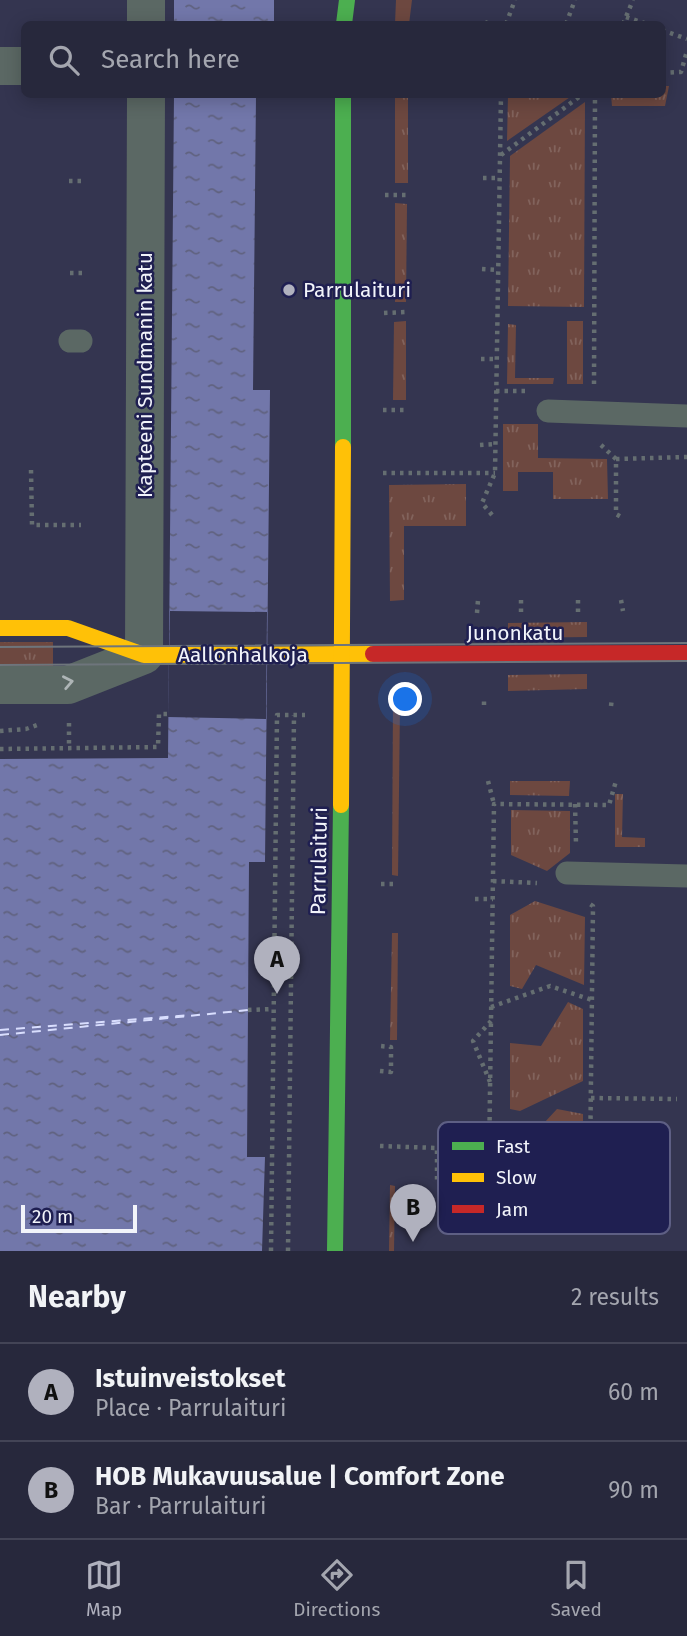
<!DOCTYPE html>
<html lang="en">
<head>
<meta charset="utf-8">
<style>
	:root { --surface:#27283c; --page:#333447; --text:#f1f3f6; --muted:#a4a6af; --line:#434456; --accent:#b0b1be }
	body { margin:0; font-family:"Fira Sans",sans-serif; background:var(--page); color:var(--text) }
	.scale { position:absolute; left:21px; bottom:18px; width:116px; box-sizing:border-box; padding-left:7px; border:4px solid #f2f4fa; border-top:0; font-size:19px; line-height:24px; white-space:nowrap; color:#f2f4fa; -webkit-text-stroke:5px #1f1f51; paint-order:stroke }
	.you { position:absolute; left:406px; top:700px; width:24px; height:24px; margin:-18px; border:5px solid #fff; border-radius:50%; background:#1a73e8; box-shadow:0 0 0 10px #1a73e833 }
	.badge { display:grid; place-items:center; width:46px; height:46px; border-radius:50%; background:var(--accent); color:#111; font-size:23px; font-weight:700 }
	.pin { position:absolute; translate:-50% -58px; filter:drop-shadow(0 2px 4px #0008) }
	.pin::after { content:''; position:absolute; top:37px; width:24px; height:21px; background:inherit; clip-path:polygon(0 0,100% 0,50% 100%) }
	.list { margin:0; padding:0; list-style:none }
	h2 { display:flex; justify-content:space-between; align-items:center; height:91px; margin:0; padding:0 28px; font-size:30px }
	h2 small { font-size:23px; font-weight:400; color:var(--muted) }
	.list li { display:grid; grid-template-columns:46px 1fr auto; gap:21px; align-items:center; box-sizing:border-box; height:98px; padding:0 28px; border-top:2px solid var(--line) }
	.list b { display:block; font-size:26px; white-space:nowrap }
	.list p { margin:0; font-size:23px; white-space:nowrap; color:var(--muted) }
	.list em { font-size:23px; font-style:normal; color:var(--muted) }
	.icon { flex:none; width:38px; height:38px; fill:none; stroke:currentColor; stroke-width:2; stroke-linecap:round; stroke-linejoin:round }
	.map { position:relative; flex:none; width:687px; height:1251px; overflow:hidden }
	.search { position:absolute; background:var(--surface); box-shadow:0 4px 18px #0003; left:21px; right:21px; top:21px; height:77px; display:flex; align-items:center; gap:18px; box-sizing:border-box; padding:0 24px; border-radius:10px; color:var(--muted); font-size:26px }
	.sheet { height:287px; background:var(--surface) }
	nav { display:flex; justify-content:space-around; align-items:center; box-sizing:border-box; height:98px; border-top:2px solid var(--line); background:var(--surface); font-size:19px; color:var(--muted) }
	nav a { display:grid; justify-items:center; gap:4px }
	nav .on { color:var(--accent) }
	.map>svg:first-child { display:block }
	.grass { fill:url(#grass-tufts) }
	.water { fill:url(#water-ripples) }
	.pier { fill:#343550 }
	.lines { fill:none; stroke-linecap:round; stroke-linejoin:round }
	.ferry { stroke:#d9defe; stroke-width:2; stroke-dasharray:9 7; stroke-linecap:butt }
	.path { stroke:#656e71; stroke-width:4.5; stroke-dasharray:3.5 5; stroke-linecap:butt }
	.lane { stroke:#5b6864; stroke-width:23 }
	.street { stroke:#5b6864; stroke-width:38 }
	.fast { stroke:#4caf50; stroke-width:16 }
	.slow { stroke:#ffc107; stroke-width:16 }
	.jam { stroke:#c62828; stroke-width:16 }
	.tram { stroke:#6e757c; stroke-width:2 }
	.oneway { stroke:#aeb5b6 }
	.poi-dot { fill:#b0b1be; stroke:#1f1f51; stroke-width:2.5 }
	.labels { text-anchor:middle; stroke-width:5; stroke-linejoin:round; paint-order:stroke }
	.poi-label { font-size:21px; fill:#f2f4fa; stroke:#1f1f51; text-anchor:start }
	.street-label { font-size:21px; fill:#f2f4fa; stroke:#1f1f51 }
	.key { fill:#1f1f51; stroke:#5e5f84; stroke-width:2 }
	.key-label { font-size:19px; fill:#f2f4fa }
</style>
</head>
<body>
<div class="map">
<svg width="687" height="1251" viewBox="0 0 687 1251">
	<defs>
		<pattern id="grass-tufts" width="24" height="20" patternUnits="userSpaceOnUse" patternTransform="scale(1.75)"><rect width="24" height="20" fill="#6d4840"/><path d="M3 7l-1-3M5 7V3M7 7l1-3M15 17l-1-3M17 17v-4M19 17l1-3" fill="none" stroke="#82635c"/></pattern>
		<pattern id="water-ripples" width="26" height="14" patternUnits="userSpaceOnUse" patternTransform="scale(1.75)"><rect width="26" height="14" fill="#7277aa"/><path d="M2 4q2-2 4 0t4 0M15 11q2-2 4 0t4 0" fill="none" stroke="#60627f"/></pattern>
	</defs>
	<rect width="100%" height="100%" fill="#343550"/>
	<!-- grass -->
	<g class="grass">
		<polygon points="396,0 412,0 409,24 395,24"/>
		<polygon points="663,86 669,86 665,106 612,106 611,95 662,94"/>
		<rect x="395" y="95" width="13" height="88"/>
		<polygon points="508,95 508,94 573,95 507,141"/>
		<polygon points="585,102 584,307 508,306 510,156"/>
		<polygon points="395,203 407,204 406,302 395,302"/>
		<polygon points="406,321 406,400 393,400 394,322"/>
		<rect x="567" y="321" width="16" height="63"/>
		<polygon points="508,324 516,325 515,378 554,378 553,384 507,384"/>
		<polygon points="503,424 538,424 538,458 607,459 608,499 553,499 553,472 518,472 518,491 503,491"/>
		<polygon points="466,484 466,526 404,526 404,600 390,601 389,485"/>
		<polygon points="587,622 587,637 508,638 508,623"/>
		<polygon points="0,642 53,642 53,676 0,675"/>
		<polygon points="587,674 587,689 508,691 508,675"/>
		<polygon points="393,704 400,704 398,876 392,875"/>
		<polygon points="510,781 570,781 569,796 510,795"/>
		<polygon points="615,794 623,794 622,837 645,838 645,847 615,847"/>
		<polygon points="511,810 570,811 570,853 547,871 511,855"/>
		<polygon points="535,901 585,917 584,985 536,965 522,989 510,986 510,915"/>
		<polygon points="392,933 398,933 397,1040 390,1040"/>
		<polygon points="568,1002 583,1009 583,1081 520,1111 510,1109 510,1043 541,1046"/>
		<polygon points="557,1109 583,1114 583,1151 509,1152 510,1128 532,1136"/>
		<polygon points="390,1185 395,1186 394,1251 389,1251"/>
	</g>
	<!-- water -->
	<g class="water">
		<polygon points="174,0 274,0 274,21 257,21 257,24 174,24"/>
		<polygon points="174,95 256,95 253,390 270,390 265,862 249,862 247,1157 265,1157 262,1251 0,1251 0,759 168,758"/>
	</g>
	<!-- pier -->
	<polygon class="pier" points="170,611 267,612 266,719 168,717"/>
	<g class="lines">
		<!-- ferry -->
		<g class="ferry">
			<polyline points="0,1030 191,1015"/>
			<polyline points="0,1035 248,1010"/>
		</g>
		<!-- path -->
		<g class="path">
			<polyline points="626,17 647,24"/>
			<polyline points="485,22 490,24"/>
			<polyline points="506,24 515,0"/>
			<polyline points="566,24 575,0"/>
			<polyline points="623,24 633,0"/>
			<polyline points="662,30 687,39"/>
			<polyline points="662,73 681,72 687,51"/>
			<polyline points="501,155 583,94"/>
			<polyline points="483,178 500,178"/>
			<polyline points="69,181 81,181"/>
			<polyline points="385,195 407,195"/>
			<polyline points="482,269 498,270"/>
			<polyline points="70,273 82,273"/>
			<polyline points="384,313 407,312"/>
			<polyline points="481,359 496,359"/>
			<polyline points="594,384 595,94"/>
			<polyline points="496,391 527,391"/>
			<polyline points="383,410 406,410"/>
			<polyline points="480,445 495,444"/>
			<polyline points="601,445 616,459 616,514 623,518"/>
			<polyline points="616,459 687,457"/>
			<polyline points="31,470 32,525 81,525"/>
			<polyline points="383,473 495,473"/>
			<polyline points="492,515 482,503 495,473 501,94"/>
			<polyline points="521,600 521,613"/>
			<polyline points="578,600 578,612"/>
			<polyline points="621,600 623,611"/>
			<polyline points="477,613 478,600"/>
			<polyline points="484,705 484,698"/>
			<polyline points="611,706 612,698"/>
			<polyline points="69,723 69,748"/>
			<polyline points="0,731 26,729 37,725"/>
			<polyline points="0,749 158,747 159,714 168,714"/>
			<polyline points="488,781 494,804"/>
			<polyline points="575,804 576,844"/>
			<polyline points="493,881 537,883"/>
			<polyline points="381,884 398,884"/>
			<polyline points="475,899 493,899"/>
			<polyline points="491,1007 550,986 592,1000"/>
			<polyline points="248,1010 272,1009"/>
			<polyline points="380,1071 391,1072 391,1047 380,1046"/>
			<polyline points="490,1082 473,1041 491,1021"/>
			<polyline points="591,1098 677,1099"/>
			<polyline points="380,1146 437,1148 437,1184 446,1185 446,1155 489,1163 590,1165 593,906 590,904"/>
			<polyline points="489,1163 494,804 609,805 616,781"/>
			<polyline points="590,1165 605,1188"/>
			<polyline points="459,1186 460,1158"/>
			<polyline points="271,1251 277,715 305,715"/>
			<polyline points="288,1251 294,715"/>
		</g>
		<!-- lane -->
		<g class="lane">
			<polyline points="70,341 81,341"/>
			<polyline points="548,411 687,416"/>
			<polyline points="567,873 687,876"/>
		</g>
		<!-- street -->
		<g class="street">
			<polyline points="146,24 146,0"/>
			<polyline points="0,66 24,66"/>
			<polyline points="0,685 68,685 144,655 146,94"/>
		</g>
		<!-- fast -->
		<g class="fast">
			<polyline points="344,24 347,0"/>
			<polyline points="343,94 343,447"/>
			<polyline points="335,1251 341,805"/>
		</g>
		<!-- slow -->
		<g class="slow">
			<polyline points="0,628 68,628 144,655 373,654"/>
			<polyline points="341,805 343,447"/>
		</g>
		<!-- jam -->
		<polyline class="jam" points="373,654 687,653"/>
		<!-- tram -->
		<g class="tram">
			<polyline points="0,647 687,643"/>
			<polyline points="0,665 687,661"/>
		</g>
	</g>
	<!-- one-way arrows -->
	<defs><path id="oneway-chevron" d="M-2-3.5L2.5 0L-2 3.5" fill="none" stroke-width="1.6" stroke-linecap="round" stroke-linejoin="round" transform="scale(1.75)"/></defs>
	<use class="oneway" href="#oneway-chevron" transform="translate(68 682) rotate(-11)"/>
	<!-- markers -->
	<circle class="poi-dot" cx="289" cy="290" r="7"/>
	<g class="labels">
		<!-- poi labels -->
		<g class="poi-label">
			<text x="303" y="297">Parrulaituri</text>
		</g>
		<!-- street labels -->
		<g class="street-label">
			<text transform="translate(145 375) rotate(-90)" y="7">Kapteeni Sundmanin katu</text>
			<text x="515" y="640">Junonkatu</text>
			<text x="243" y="662">Aallonhalkoja</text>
			<text transform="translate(319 861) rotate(-89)" y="7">Parrulaituri</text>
		</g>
	</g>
	<!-- legend -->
	<rect x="438" y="1122" width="232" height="112" rx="10" class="key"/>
	<rect x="452" y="1142" width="32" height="8" fill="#4caf50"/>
	<rect x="452" y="1173" width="32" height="9" fill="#ffc107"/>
	<rect x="452" y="1205" width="32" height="8" fill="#c62828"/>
	<g class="key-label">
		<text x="496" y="1153">Fast</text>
		<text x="496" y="1184">Slow</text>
		<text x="496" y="1216">Jam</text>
	</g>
</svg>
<div class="scale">20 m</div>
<div class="you"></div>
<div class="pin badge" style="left:277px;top:994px">A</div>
<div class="pin badge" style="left:413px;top:1242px">B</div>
<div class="search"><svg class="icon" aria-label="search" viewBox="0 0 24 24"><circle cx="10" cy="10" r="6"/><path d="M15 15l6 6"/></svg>Search here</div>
</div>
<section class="sheet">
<h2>Nearby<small>2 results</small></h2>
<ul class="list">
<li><span class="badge">A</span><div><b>Istuinveistokset</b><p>Place · Parrulaituri</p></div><em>60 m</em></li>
<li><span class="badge">B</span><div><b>HOB Mukavuusalue | Comfort Zone</b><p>Bar · Parrulaituri</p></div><em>90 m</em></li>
</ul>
</section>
<nav>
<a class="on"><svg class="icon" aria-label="map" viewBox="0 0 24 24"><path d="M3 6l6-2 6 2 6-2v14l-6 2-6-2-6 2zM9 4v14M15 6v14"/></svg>Map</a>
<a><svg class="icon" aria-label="directions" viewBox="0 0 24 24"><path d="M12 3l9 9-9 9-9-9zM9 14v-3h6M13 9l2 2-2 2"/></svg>Directions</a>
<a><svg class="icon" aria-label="saved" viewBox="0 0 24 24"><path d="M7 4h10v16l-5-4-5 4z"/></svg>Saved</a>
</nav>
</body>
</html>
